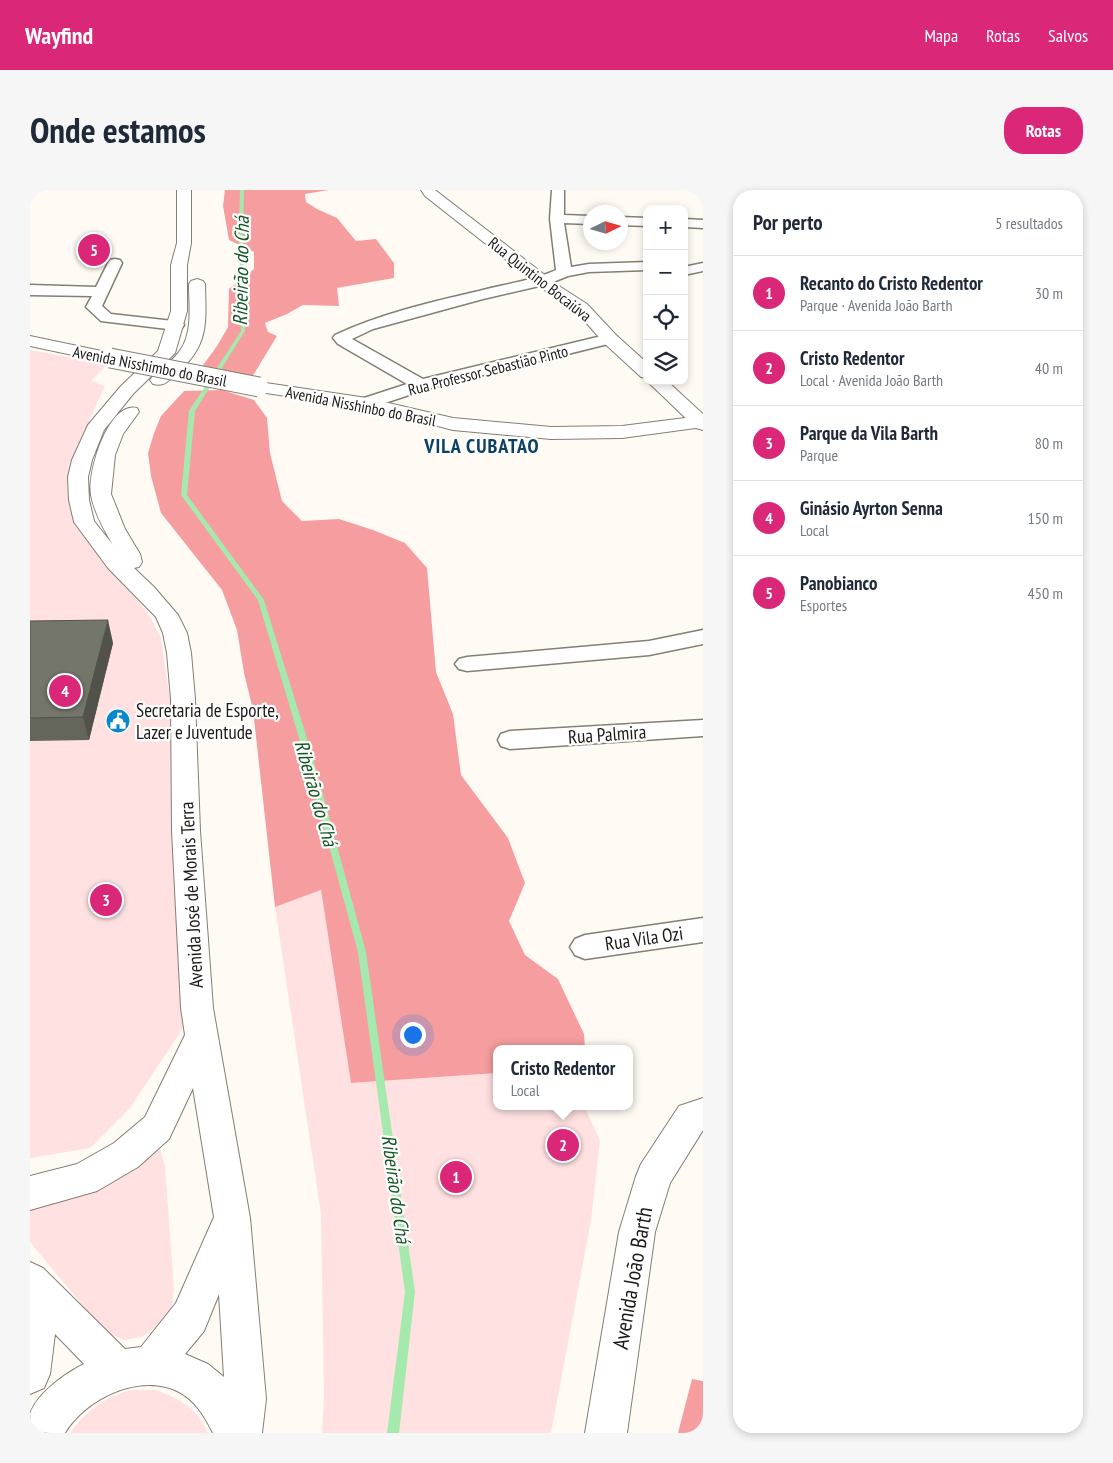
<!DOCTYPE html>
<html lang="pt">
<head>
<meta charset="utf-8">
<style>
	:root { --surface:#fff; --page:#f6f6f7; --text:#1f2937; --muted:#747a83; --line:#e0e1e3; --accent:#db2777 }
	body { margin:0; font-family:"PT Sans Narrow",sans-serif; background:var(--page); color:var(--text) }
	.controls { position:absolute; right:15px; top:15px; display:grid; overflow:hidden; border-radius:10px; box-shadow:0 2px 8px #0003 }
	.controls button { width:45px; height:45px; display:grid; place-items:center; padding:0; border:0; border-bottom:1px solid var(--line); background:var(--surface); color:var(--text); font:25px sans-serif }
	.compass { position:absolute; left:553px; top:15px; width:45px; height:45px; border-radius:50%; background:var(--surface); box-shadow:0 2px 8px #0003; rotate:85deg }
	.you { position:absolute; left:382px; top:844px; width:18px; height:18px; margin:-12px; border:4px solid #fff; border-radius:50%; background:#1a73e8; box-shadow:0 0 0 8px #1a73e833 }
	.badge { display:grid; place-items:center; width:32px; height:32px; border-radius:50%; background:var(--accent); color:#fff; font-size:16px; font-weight:700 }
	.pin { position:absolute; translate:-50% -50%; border:2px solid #fff; box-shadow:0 1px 5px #0006 }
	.popup { position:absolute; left:463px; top:855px; width:140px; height:65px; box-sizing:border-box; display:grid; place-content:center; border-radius:10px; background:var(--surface); filter:drop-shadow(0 1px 4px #0005); font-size:16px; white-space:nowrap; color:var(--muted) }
	.popup b { font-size:19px; color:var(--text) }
	.popup::after { content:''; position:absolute; left:50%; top:100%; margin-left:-10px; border:10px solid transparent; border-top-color:var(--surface) }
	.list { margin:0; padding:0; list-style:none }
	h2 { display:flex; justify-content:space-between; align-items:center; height:65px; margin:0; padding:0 20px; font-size:21px }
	h2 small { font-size:16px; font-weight:400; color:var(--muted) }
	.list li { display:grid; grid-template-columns:32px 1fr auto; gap:15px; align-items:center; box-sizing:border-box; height:75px; padding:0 20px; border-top:1px solid var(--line) }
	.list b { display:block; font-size:19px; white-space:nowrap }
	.list p { margin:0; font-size:16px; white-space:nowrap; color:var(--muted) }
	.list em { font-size:16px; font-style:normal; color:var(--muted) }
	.icon { flex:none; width:28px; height:28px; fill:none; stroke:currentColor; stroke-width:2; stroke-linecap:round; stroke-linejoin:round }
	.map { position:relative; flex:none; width:673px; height:1243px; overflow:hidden; border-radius:20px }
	header { display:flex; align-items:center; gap:30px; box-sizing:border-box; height:70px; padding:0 25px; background:var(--accent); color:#fff }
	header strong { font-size:24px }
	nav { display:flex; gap:28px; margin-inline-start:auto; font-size:18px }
	.intro { display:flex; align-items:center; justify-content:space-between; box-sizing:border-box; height:120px; padding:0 30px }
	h1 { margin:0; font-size:35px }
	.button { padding:12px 22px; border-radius:20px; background:var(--accent); color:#fff; font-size:18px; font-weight:700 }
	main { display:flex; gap:30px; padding:0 30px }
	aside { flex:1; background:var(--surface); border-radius:20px; box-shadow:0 2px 8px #0003 }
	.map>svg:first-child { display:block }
	.green { fill:#ffe1e1 }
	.forest { fill:#f69e9f }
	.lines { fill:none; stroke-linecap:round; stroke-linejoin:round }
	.stream { fill:#a6e9ad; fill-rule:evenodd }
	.minor-casing { stroke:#847e73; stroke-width:3 }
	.secondary-casing { stroke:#847e73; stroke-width:2 }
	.primary-casing { stroke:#847e73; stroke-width:2 }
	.minor { fill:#fff; fill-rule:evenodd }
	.secondary { fill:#fff; fill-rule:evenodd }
	.primary { fill:#fff; fill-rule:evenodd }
	.secondary-bridge-casing { stroke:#847e73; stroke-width:21; stroke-linecap:butt }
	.secondary-bridge { stroke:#fff; stroke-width:19 }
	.wall { fill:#64655b }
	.shaded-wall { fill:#51534a }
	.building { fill:#74766a; stroke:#51534a }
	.labels { text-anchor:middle; stroke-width:4.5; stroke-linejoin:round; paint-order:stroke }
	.far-street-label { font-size:16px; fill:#1c1a16; stroke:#fff }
	.poi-label { font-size:19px; fill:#1c1a16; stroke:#fff; text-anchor:start }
	.street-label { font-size:19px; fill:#1c1a16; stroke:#fff }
	.water-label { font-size:20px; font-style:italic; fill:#135823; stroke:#fff }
	.far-district-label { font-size:20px; font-weight:bold; letter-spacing:1px; fill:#0b4164; stroke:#fff }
	.near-street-label { font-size:22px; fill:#1c1a16; stroke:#fff }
</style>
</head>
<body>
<header>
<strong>Wayfind</strong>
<nav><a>Mapa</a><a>Rotas</a><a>Salvos</a></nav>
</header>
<div class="intro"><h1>Onde estamos</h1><a class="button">Rotas</a></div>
<main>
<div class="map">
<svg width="673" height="1243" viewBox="0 0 673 1243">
	<rect width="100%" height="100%" fill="#fffbf4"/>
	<!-- green -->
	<g class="green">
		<polygon points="0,160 78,174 61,191 75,196 44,264 39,303 46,333 119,425 131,448 150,578 155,835 100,918 60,958 0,968"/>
		<polygon points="291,700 321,893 467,883 467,916 549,916 556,920 570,951 561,1031 521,1243 292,1243 294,1207 291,1024 245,717"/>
		<polygon points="130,959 135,975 144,1101 141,1120 127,1136 112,1147 93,1150 73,1140 0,1052 0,1016"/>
		<path d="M 125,1200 C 153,1210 164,1216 178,1243 L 40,1243 C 54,1223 73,1208 97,1201 C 105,1199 116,1200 125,1200 Z"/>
	</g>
	<!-- forest -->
	<g class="forest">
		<polygon points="195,0 299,0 275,4 276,12 287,19 307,28 326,51 346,49 364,73 364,88 307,98 309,116 273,115 257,124 235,133 238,142 247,146 222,187 171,178 187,156 198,137 199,99 224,79 224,62 199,50 193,16"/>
		<polygon points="192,200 224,210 237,228 240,263 252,311 272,331 309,329 343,340 375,353 397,378 406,482 423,524 431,585 478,648 495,693 479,731 495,765 528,789 554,844 555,859 467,859 467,883 321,893 291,700 245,717 223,520 214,483 207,440 192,400 131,323 121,286 118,263 124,243 131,226 154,201"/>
		<polygon points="662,1189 673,1191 673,1243 648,1243"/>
	</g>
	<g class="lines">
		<!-- stream -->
		<polygon class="stream" points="210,0 214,0 213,41 215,141 165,221 157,305 234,410 283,568 336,762 385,1102 369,1243 357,1243 375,1102 328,762 275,568 228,410 151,305 159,221 211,141 209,41"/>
		<defs>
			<g id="minor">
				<polygon points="0,0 7,0 5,4 0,5"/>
				<path d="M 522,0 L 534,0 L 534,25 L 560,26 L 560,34 L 534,33 L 541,77 L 559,74 L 617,72 L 617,80 L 559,82 L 538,86 L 518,94 L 453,109 L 343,139 L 322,149 L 393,189 L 580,144 L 586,146 L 588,149 L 586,152 L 397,199 L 343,217 L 337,218 L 331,217 L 328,213 L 331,209 L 377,194 L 308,154 L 303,148 L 305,145 C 350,124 401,112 449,101 C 475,94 501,91 526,80 L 520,29 Z"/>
				<polygon points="590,27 617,28 617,36 590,35"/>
				<polygon points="654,29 673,30 673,38 654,37"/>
				<polygon points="85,69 90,70 92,73 72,116 81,124 152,132 154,135 152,138 146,140 71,131 56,117 62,106 0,105 0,95 66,97 78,73 80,70"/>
				<polygon points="673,73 673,81 654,85 654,77"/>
				<polygon points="673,440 673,454 619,465 437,481 429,479 425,474 429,469 437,467 619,451"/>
				<polygon points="673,530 673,546 480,559 471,556 468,550 471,544 480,541"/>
				<polygon points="673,728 673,752 555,769 545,765 540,757 545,749 555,745"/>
			</g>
			<g id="secondary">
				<path d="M 147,0 L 161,0 L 161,53 L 157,75 L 157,121 L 145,163 L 103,204 L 74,240 L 62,270 L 58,287 L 59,310 L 64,331 L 83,355 C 74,340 64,322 61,305 C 57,283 78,211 107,218 L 109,222 L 93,244 L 85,265 L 81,304 L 95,339 L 110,364 L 112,372 L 109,377 L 104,378 L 124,397 L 148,425 L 157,443 L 161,463 L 165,509 L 170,641 L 183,818 L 220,1028 L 236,1209 L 232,1243 L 183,1243 C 175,1227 165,1210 149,1202 C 111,1182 56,1208 35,1243 L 0,1243 C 0,1237 0,1229 0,1224 C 7,1203 36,1183 54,1174 L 25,1144 L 20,1184 L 14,1198 L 0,1204 L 0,1072 L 13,1078 L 95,1159 L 111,1157 L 146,1113 L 184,1027 L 163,898 L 139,949 L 108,977 L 67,1001 L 0,1020 L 0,986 L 47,974 L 84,953 L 115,927 L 155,845 L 151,818 L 142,641 L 141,509 L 137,463 L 133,443 L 126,427 L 78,378 L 44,332 L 39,310 L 38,287 L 42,270 L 58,235 L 91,196 L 128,161 L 141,121 L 141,75 L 147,53 ZM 189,1104 L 194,1187 L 178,1174 L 155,1164 L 174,1141 Z"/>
				<path d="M 167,89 L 173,91 L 175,94 C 176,134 179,156 146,184 C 138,191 134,197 123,194 L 120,190 L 123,186 C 132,178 144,170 151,159 C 163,141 159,115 159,94 L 161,91 Z"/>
				<polygon points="0,146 86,164 89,168 86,172 80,173 0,156"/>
				<polygon points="229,192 337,208 423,228 521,237 592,236 671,226 673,227 673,237 592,248 521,249 423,240 337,218 223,201 220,197 223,193"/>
				<polygon points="673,908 673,940 640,993 625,1042 597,1243 555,1243 589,1042 606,986 611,974 649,916"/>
			</g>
			<g id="primary">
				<polygon points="391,0 405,0 529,96 557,114 586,145 617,173 617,188 611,187 574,153 545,120 517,102 395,6"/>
				<polygon points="617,191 637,191 673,224 673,240 666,238"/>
			</g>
		</defs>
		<!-- minor casing -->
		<use href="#minor" class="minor-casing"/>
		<!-- secondary casing -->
		<use href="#secondary" class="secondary-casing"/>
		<!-- primary casing -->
		<use href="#primary" class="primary-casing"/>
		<!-- minor -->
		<use href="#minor" class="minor"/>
		<!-- secondary -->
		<use href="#secondary" class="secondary"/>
		<!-- primary -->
		<use href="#primary" class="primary"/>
		<defs>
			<polyline id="secondary-bridge" points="80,168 229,197"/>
		</defs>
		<!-- secondary-bridge casing -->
		<use href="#secondary-bridge" class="secondary-bridge-casing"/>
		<!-- secondary-bridge -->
		<use href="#secondary-bridge" class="secondary-bridge"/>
	</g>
	<!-- wall -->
	<polygon class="wall" points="0,431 83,453 59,550 0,551"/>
	<!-- shaded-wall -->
	<polygon class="shaded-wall" points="78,430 83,453 59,550 53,527"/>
	<!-- building -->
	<polygon class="building" points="78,430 53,527 0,528 0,431"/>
	<!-- icons -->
	<defs>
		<symbol id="civic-disc" viewBox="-11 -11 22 22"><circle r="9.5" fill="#0887ce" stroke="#fff"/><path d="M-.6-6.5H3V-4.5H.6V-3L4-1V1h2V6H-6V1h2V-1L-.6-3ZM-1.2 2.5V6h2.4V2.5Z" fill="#fff"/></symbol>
	</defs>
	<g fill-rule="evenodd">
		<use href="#civic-disc" x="74" y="517" width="28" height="28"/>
	</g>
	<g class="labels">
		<!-- far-street labels -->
		<g class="far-street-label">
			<text transform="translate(510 89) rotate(38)" y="6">Rua Quintino Bocaiúva</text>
			<text transform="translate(120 176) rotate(11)" y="6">Avenida Nisshimbo do Brasil</text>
			<text transform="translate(458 180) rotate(-14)" y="6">Rua Professor Sebastião Pinto</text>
			<text transform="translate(331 216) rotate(11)" y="6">Avenida Nisshinbo do Brasil</text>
		</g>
		<!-- poi labels -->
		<g class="poi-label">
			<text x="106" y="527">Secretaria de Esporte,<tspan x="106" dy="22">Lazer e Juventude</tspan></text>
		</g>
		<!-- street labels -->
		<g class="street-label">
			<text transform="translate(577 544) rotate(-4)" y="7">Rua Palmira</text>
			<text transform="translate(161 705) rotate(-93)" y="7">Avenida José de Morais Terra</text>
			<text transform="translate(614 748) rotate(-8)" y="7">Rua Vila Ozi</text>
		</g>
		<!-- water labels -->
		<g class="water-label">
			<text transform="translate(211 81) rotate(-89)" y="7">Ribeirão do Chá</text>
			<text transform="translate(286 603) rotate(74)" y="7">Ribeirão do Chá</text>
			<text transform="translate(366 999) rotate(82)" y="7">Ribeirão do Chá</text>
		</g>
		<!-- far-district labels -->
		<g class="far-district-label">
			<text x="452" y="263">VILA CUBATAO</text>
		</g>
		<!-- near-street labels -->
		<g class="near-street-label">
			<text transform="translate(602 1088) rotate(-80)" y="8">Avenida João Barth</text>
		</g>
	</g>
</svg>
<div class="controls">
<button>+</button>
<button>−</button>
<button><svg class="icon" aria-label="locate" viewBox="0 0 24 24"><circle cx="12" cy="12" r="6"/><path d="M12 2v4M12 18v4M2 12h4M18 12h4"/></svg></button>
<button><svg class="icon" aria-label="layers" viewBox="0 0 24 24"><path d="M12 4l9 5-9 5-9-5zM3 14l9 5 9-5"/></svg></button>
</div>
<svg class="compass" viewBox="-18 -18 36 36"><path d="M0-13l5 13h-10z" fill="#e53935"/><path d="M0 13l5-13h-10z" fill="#747a83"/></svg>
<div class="you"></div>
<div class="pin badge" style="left:426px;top:987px">1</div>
<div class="pin badge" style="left:533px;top:955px">2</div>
<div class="popup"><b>Cristo Redentor</b>Local</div>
<div class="pin badge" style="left:76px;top:710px">3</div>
<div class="pin badge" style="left:35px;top:501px">4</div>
<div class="pin badge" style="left:64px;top:60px">5</div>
</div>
<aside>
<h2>Por perto<small>5 resultados</small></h2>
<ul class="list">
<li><span class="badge">1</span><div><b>Recanto do Cristo Redentor</b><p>Parque · Avenida João Barth</p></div><em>30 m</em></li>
<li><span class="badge">2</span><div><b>Cristo Redentor</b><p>Local · Avenida João Barth</p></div><em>40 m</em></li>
<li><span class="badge">3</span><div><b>Parque da Vila Barth</b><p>Parque</p></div><em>80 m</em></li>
<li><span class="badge">4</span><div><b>Ginásio Ayrton Senna</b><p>Local</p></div><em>150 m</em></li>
<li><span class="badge">5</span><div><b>Panobianco</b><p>Esportes</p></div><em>450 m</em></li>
</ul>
</aside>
</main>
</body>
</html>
